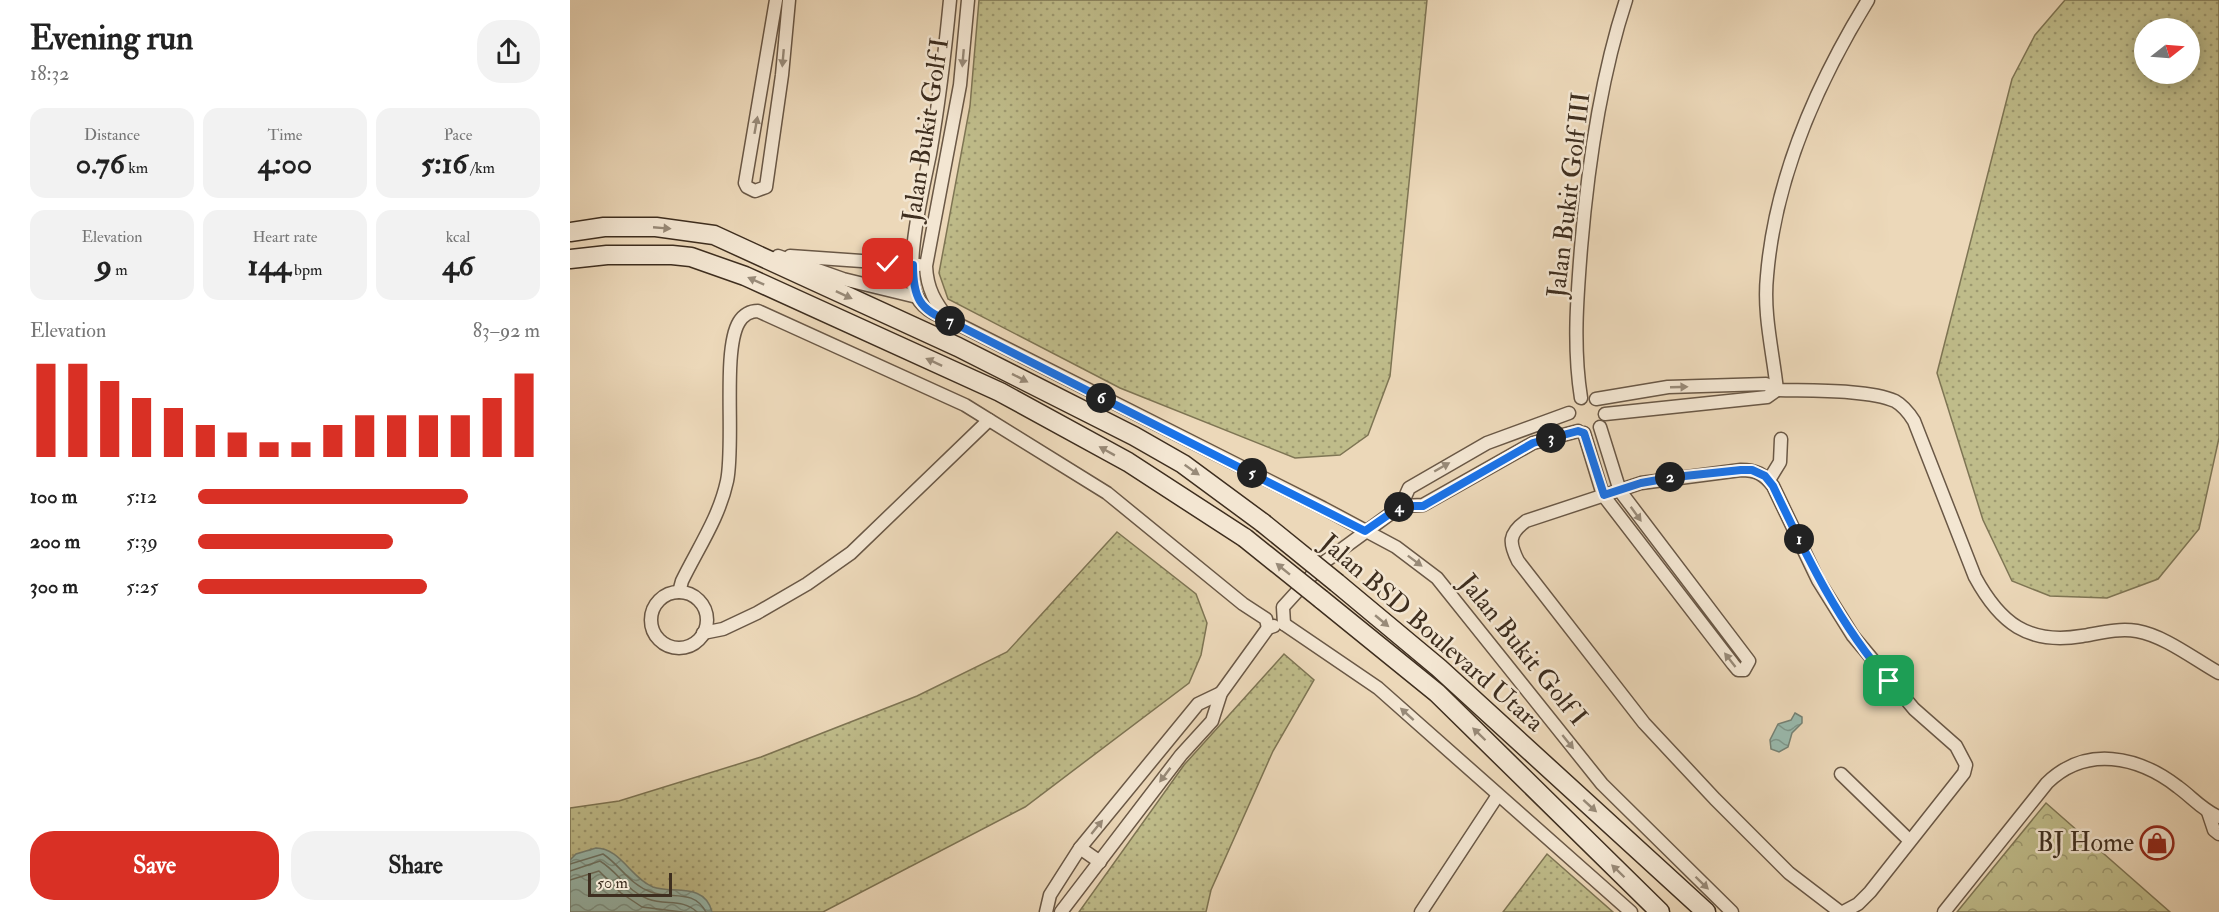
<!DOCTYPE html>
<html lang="en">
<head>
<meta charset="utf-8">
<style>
	:root { --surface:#fff; --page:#f2f2f2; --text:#222; --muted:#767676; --accent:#d93025 }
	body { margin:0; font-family:"IM FELL Double Pica",serif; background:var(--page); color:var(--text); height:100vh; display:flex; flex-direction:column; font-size:22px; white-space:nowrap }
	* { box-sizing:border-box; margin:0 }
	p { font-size:20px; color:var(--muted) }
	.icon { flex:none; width:33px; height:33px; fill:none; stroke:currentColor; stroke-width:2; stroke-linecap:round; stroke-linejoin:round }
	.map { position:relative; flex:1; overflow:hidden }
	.sheet { display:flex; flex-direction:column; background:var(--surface); width:570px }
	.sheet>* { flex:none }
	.needle { width:39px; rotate:73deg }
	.fabs { position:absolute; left:1564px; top:18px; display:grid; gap:12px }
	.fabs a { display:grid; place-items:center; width:66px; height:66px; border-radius:50%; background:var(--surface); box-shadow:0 3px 15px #0003; font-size:30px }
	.scale { position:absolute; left:18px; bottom:15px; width:84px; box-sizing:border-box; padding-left:6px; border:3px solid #3e2e1f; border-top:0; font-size:16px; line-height:21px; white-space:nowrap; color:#3e2e1f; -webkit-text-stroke:4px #f3e6d2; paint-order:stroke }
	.pin { position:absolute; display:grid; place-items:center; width:51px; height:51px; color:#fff; margin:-26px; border-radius:12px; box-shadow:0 3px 9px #0006 }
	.km { position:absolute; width:30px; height:30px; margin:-15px; border-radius:50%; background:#222; color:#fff; font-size:16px; line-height:30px; text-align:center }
	.round { display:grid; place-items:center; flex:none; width:63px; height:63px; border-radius:24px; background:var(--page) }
	.headline { display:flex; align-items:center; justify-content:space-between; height:102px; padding:0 30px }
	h1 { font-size:33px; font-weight:800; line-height:45px }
	.stats { display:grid; grid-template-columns:repeat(3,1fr); gap:9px; height:102px; padding:6px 30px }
	.stats div { display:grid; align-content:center; border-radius:15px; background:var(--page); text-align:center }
	.stats b { font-size:30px; font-weight:800 }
	.stats small { font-size:16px; font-weight:400 }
	.stats p { font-size:16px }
	.chart { height:168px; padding:12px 30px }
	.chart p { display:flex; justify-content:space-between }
	.chart svg { width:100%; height:108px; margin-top:6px; stroke:var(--accent); stroke-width:6 }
	.action { display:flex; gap:12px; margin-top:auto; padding:12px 30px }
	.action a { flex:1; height:69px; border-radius:24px; background:var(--accent); color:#fff; font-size:24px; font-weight:800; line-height:69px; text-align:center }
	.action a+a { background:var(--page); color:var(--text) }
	ul { padding:0 30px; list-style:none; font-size:20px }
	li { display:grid; grid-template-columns:96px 72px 1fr; align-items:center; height:45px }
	li i { height:15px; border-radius:8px; background:var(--accent) }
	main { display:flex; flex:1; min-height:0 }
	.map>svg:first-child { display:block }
	.green { fill:url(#green-dots); stroke:#7e7554; stroke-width:1.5; fill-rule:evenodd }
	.forest { fill:url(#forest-crowns); stroke:#7e7554; stroke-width:1.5 }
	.water { fill:url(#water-waves); stroke:#758275; stroke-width:1.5 }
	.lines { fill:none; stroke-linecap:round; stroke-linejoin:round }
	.shore { stroke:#6c7466; stroke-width:1.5 }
	.minor-casing { stroke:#6a5846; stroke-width:15 }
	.secondary-casing { stroke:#3e2e1f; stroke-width:21 }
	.minor { stroke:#f3e6d2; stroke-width:12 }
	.secondary { stroke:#f3e6d2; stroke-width:18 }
	.secondary-bridge-casing { stroke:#3e2e1f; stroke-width:21; stroke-linecap:butt }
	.secondary-bridge { stroke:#f3e6d2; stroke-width:18 }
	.oneway { fill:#988a78 }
	.route-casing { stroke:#fff; stroke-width:12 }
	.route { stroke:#1a73e8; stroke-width:8 }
	.labels { text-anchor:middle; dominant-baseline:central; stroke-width:5; stroke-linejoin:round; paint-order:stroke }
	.street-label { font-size:26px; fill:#3e2e1f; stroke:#f3e6d2 }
	.poi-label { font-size:26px; fill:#3e2e1f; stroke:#f3e6d2; text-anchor:end }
</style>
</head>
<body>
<main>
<section class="sheet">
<div class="headline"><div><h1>Evening run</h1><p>18:32</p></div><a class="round"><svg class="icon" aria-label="share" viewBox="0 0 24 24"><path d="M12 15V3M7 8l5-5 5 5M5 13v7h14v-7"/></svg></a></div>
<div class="stats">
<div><p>Distance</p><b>0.76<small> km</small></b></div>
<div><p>Time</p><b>4:00</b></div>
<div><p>Pace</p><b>5:16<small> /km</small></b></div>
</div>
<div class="stats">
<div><p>Elevation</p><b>9<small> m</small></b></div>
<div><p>Heart rate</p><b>144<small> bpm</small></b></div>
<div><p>kcal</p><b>46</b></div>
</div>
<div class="chart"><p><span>Elevation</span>83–92 m</p>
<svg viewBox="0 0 160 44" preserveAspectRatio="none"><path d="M5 44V6M15 44V6M25 44V13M35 44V20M45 44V24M55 44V31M65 44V34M75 44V38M85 44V38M95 44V31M105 44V27M115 44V27M125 44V27M135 44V27M145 44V20M155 44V10"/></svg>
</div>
<ul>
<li><b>100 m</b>5:12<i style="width:79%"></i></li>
<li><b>200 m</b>5:39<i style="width:57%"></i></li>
<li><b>300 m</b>5:25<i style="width:67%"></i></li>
</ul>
<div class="action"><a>Save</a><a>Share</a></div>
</section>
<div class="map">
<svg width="1649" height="912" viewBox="0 0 1649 912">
	<defs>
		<pattern id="green-dots" width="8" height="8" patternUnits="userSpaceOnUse" patternTransform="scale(1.5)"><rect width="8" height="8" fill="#bfbc8a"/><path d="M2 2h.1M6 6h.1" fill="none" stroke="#9d9970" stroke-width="1.8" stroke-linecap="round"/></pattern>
		<pattern id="forest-crowns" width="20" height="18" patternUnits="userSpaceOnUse" patternTransform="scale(1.5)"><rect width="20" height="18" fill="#bfbc8a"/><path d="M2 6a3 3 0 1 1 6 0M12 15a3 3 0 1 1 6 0" fill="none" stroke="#9d9970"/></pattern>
		<pattern id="water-waves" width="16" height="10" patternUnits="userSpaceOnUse" patternTransform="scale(1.5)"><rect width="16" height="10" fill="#99baae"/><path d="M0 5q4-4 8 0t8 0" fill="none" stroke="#7e988d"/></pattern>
	</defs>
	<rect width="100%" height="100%" fill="#ecd8b9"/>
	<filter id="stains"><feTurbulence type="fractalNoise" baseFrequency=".00333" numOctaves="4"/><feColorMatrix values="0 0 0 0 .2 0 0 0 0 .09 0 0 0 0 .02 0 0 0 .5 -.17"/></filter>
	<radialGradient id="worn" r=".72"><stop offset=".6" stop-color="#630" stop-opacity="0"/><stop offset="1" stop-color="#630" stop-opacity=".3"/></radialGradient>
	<g class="green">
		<polygon points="409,0 857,0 820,376 798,435 770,455 725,458 550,388 378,299 369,273 400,106"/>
		<path d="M1495 0H1649V438L1629 529 1588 579 1537 598 1480 596 1442 581 1413 520 1367 373 1442 79 1465 35ZM1575 28H1620V74H1575Z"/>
		<polygon points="547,532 626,594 637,623 631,655 619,683 455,807 253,912 0,912 0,808 49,801 191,757 347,696 437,652"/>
		<polygon points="714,654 744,680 703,751 641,890 636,912 509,912 614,765"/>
		<polygon points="977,854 1043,912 933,912"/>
	</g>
	<polygon class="forest" points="1476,803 1600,912 1387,912"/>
	<g class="water">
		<polygon points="1225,713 1232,717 1232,723 1222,733 1218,747 1209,752 1201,749 1200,740 1208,724 1221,720"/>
		<path d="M26 848C50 848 61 878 83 887 102 894 135 882 142 912H0V860L6 854Z"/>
	</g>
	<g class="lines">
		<g class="shore">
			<path d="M0 864 33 854C50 865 60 885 81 892 101 900 123 888 136 912"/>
			<path d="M0 871 30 861C48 872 58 892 78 899 96 906 112 898 127 912"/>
			<polyline points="0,880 29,871 51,893 72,907 112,912"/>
		</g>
		<g class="minor-casing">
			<g id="minor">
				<polyline points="206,0 175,183 177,187 185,191 196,187 212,75 219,0"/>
				<path d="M380 0C375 52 369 103 360 154 353 188 338 252 343 285 346 305 363 315 380 320L753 508 826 547 867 578 1032 784 1162 912"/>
				<polyline points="208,256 273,279 347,297"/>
				<polyline points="220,256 349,265"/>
				<path d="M379 320C365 302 357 289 356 266L390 85 398 0"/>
				<path d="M1207 390C1203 352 1193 314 1197 276 1205 178 1247 83 1298 0"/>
				<path d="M1011 398C1003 348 1007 298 1011 248 1018 165 1030 79 1056 0"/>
				<path d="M1026 399 1098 387 1196 384 1207 390C1238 391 1298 389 1325 401 1334 406 1339 413 1344 421L1405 577C1430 623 1458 645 1512 636 1530 633 1548 628 1567 631 1595 636 1624 659 1649 673"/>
				<polyline points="1035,414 1197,397 1207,390"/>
				<polyline points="1014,433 1033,495 1163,664 1168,670 1174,670 1179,661 1050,491 1030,427"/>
				<polyline points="1199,480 1210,462 1211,439"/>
				<polyline points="831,506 853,505 963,443 1008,431"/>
				<path d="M109 592 112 581C128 548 149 518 157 481 165 443 152 350 169 322 174 314 180 311 188 311L395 405 537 493 673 604 696 619 698 628"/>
				<circle cx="109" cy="620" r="28"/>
				<polyline points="714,624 808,688 1061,912"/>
				<polyline points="714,624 713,607 753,563 831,506 839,488 917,443 999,413"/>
				<polyline points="133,633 153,629 187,613 237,584 281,553 419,420"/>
				<polyline points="1271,774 1339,840"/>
				<polyline points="1638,812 1644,830 1649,834"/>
				<polyline points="510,848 530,862"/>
				<polyline points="476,912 480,895 510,848 628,704 651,693"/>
				<polyline points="491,912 611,755 642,721 651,693 698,628 704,626"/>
				<polyline points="851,912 928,795"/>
				<path d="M1270 912 1219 873 1145 799 1074 723 948 561C939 543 938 534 956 521L1071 483 1171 470C1186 470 1194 474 1203 486L1248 580 1283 636 1344 709 1386 746 1396 765 1394 773 1300 892 1288 904 1273 912"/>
				<path d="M1374 912 1477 783C1516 745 1568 756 1608 787 1622 797 1632 810 1649 817"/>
			</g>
		</g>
		<g class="secondary-casing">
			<g id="secondary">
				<polyline points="0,232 34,227 86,227 144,235 388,347 564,436 613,464 693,523"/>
				<polyline points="0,259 37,255 102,255 121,257 175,276 430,392 558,462 675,538"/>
				<polyline points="767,583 869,668 1136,912"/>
				<polyline points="751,599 867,693 1090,912"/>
			</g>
		</g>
		<use href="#minor" class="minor"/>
		<use href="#secondary" class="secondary"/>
		<g class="secondary-bridge-casing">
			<g id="secondary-bridge">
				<polyline points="693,523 767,583"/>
				<polyline points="675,538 751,599"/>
			</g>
		</g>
		<use href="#secondary-bridge" class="secondary-bridge"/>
	</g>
	<defs><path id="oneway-solid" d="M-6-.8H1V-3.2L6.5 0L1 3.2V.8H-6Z" transform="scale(1.5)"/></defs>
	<g class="oneway">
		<use href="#oneway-solid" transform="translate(213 58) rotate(95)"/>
		<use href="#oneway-solid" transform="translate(393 58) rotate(95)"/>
		<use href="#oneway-solid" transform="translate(186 125) rotate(-80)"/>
		<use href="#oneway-solid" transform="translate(92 228) rotate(5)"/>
		<use href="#oneway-solid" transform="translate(186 281) rotate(-156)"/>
		<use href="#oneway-solid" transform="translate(274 295) rotate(25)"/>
		<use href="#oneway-solid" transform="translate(364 362) rotate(-155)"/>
		<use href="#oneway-solid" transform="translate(450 378) rotate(27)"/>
		<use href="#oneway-solid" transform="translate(1109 387) rotate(-2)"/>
		<use href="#oneway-solid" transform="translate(537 451) rotate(-151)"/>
		<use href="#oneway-solid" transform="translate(872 467) rotate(-30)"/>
		<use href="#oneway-solid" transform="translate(622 470) rotate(35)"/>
		<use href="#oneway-solid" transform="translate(1066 514) rotate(54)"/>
		<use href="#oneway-solid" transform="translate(845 561) rotate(37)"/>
		<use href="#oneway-solid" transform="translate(713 569) rotate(-141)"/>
		<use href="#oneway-solid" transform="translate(812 621) rotate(40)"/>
		<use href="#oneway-solid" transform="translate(1160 660) rotate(-128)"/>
		<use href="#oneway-solid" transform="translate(837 714) rotate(-138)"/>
		<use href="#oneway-solid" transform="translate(909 734) rotate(-136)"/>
		<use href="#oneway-solid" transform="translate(998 742) rotate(51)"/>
		<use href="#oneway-solid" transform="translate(595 775) rotate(127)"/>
		<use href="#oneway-solid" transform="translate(1020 806) rotate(42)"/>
		<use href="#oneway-solid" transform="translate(527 827) rotate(-51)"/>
		<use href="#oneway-solid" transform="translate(1048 871) rotate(-136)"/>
		<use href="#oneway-solid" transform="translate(1132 883) rotate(44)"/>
	</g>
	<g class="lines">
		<g class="route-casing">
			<path id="route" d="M318 264 343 265C343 296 349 311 380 321L795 531 831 506H853L963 443 1008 431 1014 433 1034 495 1071 483 1105 477 1171 470H1182L1195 476 1203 486C1236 555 1268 623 1319 681"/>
		</g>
		<use href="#route" class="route"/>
	</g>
	<defs>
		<g id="shop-ring" transform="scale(1.725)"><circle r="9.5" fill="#f3e6d2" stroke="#8f2418" stroke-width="1.5"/><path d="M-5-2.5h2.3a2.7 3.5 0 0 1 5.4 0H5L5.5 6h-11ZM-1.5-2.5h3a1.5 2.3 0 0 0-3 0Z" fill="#8f2418"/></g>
	</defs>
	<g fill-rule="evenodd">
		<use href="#shop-ring" x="1587" y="843"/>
	</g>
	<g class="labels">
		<g class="street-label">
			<text transform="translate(356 130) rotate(-81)">Jalan Bukit Golf I</text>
			<text transform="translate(999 195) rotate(-83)">Jalan Bukit Golf III</text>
			<text transform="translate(862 633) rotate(41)">Jalan BSD Boulevard Utara</text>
			<text transform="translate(953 650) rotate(51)">Jalan Bukit Golf I</text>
		</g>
		<g class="poi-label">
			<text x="1564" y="843">BJ Home</text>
		</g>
	</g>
	<rect width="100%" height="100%" filter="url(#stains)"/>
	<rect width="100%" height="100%" fill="url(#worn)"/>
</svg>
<div class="fabs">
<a><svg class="needle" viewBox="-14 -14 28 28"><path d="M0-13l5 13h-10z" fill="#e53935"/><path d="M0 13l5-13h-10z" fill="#767676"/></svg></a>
</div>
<div class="scale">50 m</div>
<div class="pin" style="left:1319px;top:681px;background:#1e9e55"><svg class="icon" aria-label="arrive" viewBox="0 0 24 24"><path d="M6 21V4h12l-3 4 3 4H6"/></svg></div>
<div class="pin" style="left:318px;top:264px;background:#d93025"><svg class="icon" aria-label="check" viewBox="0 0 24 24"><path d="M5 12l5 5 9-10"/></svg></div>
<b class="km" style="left:1229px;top:539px">1</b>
<b class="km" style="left:1100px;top:477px">2</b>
<b class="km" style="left:981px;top:438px">3</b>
<b class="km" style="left:829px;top:507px">4</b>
<b class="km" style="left:682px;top:473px">5</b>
<b class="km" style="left:531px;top:398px">6</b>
<b class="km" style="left:380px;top:321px">7</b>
</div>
</main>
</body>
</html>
